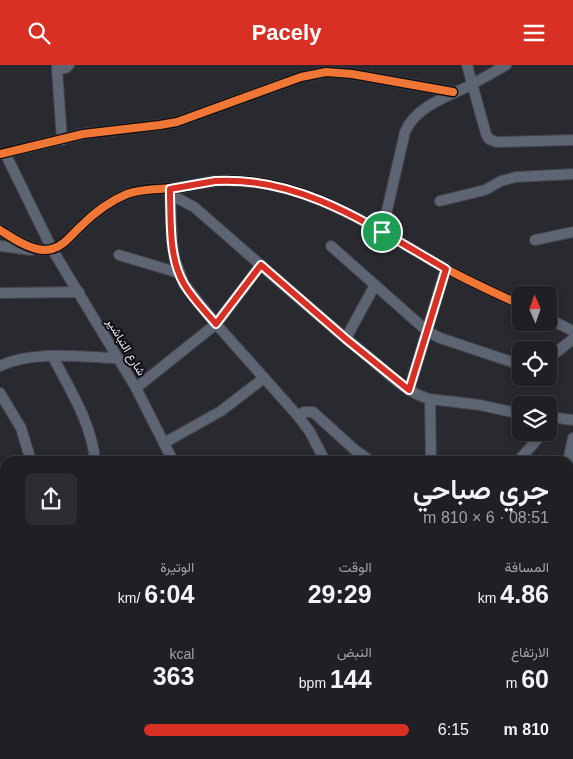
<!DOCTYPE html>
<html lang="ar">
<head>
<meta charset="utf-8">
<style>
	:root { --surface:#1f1f24; --page:#2c2c31; --text:#f1f3f6; --muted:#a1a2a6; --line:#3c3d41; --accent:#d93025 }
	body { margin:0; font-family:Helvetica,Vazirmatn,sans-serif; background:var(--page); color:var(--text); direction:rtl; height:100vh; display:flex; flex-direction:column; font-size:19px; white-space:nowrap }
	* { box-sizing:border-box; margin:0 }
	p { font-size:16px; color:var(--muted) }
	.icon { flex:none; width:28px; height:28px; fill:none; stroke:currentColor; stroke-width:2; stroke-linecap:round; stroke-linejoin:round }
	.map { position:relative; flex:1; overflow:hidden; direction:ltr }
	.details { position:absolute; left:0px; top:391px; width:574px; height:304px; display:flex; flex-direction:column; background:var(--surface); border-radius:15px 15px 0 0; box-shadow:0 2px 8px #0003,0 0 0 1px var(--line); direction:rtl }
	.details>* { flex:none }
	.needle { width:32px; rotate:358deg }
	.controls { position:absolute; left:512px; top:221px; display:grid; gap:10px }
	.controls a { display:grid; place-items:center; width:45px; height:45px; border-radius:8px; background:var(--surface); box-shadow:0 2px 8px #0003,0 0 0 1px var(--line); font-size:25px }
	.pin { position:absolute; display:grid; place-items:center; width:42px; height:42px; color:#fff; margin:-21px; border:2px solid #fff; border-radius:50%; box-shadow:0 1px 5px #0007 }
	.round { display:grid; place-items:center; flex:none; width:52px; height:52px; border-radius:8px; background:var(--page) }
	.head { display:flex; align-items:center; justify-content:space-between; height:85px; padding:0 25px }
	h1 { font-size:28px; font-weight:600; line-height:38px }
	.stats { display:grid; grid-template-columns:repeat(3,1fr); gap:8px; height:85px; padding:5px 25px }
	.stats div { display:grid; align-content:center }
	.stats b { font-size:25px; font-weight:600 }
	.stats small { font-size:14px; font-weight:400 }
	.stats p { font-size:14px }
	ul { padding:0 25px; list-style:none; font-size:16px }
	li { display:grid; grid-template-columns:80px 60px 1fr; align-items:center; height:38px }
	li i { height:12px; border-radius:6px; background:var(--accent) }
	header { display:flex; justify-content:space-between; align-items:center; height:65px; padding:0 25px; background:var(--accent); color:#fff; font-size:22px; font-weight:600 }
	.map>svg:first-child { display:block }
	.lines { fill:none; stroke-linecap:round; stroke-linejoin:round }
	.minor-casing { stroke:#44444a; stroke-width:12 }
	.minor { stroke:#5d6472; stroke-width:10 }
	.cycleway-casing { stroke:#100f15; stroke-width:11 }
	.cycleway { stroke:#f07635; stroke-width:8 }
	.route-casing { stroke:#fff; stroke-width:10 }
	.route { stroke:#d93025; stroke-width:6 }
	.labels { text-anchor:middle; dominant-baseline:central; stroke-width:4; stroke-linejoin:round; paint-order:stroke }
	.street-label { font-size:12px; fill:#e7e7f0; stroke:#100f15 }
</style>
</head>
<body>
<header><svg class="icon" aria-label="menu" viewBox="0 0 24 24"><path d="M4 6h16M4 12h16M4 18h16"/></svg>Pacely<svg class="icon" aria-label="search" viewBox="0 0 24 24"><circle cx="10" cy="10" r="6"/><path d="M15 15l6 6"/></svg></header>
<div class="map">
<svg width="573" height="694" viewBox="0 0 573 694">
	<rect width="100%" height="100%" fill="#292930"/>
	<g class="lines">
		<g class="minor-casing">
			<g id="minor">
				<polyline points="57,0 57,4 66,3 69,0"/>
				<polyline points="467,0 486,69 489,74 496,77 573,75"/>
				<polyline points="57,4 62,75"/>
				<polyline points="5,88 52,184 136,323 173,396"/>
				<polyline points="0,89 83,69 160,60 177,57 301,12 326,7 352,9 453,27"/>
				<polyline points="170,127 172,177 175,195 184,219 216,259 298,351 310,367 325,396"/>
				<path d="M170 131 179 134 194 142C251 191 307 242 365 289 385 305 405 328 430 334L480 340 521 349"/>
				<polyline points="440,136 485,125 501,116 516,112 573,109"/>
				<path d="M0 165C11 172 23 181 37 184 41 185 48 185 52 184 64 181 72 169 81 161 94 148 110 136 127 129 145 122 165 125 184 122 195 121 206 117 217 116 301 109 374 163 443 202 468 216 495 228 521 240"/>
				<path d="M382 167 405 67C416 41 447 32 471 20 483 13 494 7 506 0"/>
				<polyline points="535,175 573,167"/>
				<polyline points="0,181 31,185"/>
				<polyline points="331,181 427,266 440,273 521,300"/>
				<polyline points="119,190 179,208"/>
				<polyline points="0,228 79,227"/>
				<polyline points="549,254 573,266"/>
				<polyline points="346,273 375,220"/>
				<path d="M53 292C70 325 92 359 95 396"/>
				<polyline points="549,293 573,274"/>
				<path d="M0 301C33 285 81 292 117 293"/>
				<polyline points="136,323 216,259 261,200"/>
				<polyline points="409,325 446,203"/>
				<polyline points="0,328 21,363 31,396"/>
				<polyline points="430,334 431,396"/>
				<polyline points="298,351 304,347 313,347 355,385 371,396"/>
				<polyline points="549,352 573,355"/>
				<polyline points="164,378 221,346 264,313"/>
				<polyline points="518,396 543,368"/>
				<polyline points="568,396 573,373"/>
				<polyline points="0,408 5,408"/>
				<polyline points="569,432 573,432"/>
				<polyline points="569,521 573,524"/>
				<polyline points="0,526 5,524"/>
				<polyline points="569,576 573,579"/>
				<polyline points="0,583 5,600"/>
				<polyline points="569,678 573,681"/>
				<polyline points="31,690 32,694"/>
				<polyline points="143,690 145,694"/>
				<polyline points="243,690 243,694"/>
				<polyline points="349,694 350,690"/>
				<polyline points="413,694 416,690"/>
				<polyline points="475,694 477,690"/>
			</g>
		</g>
		<use href="#minor" class="minor"/>
		<g class="cycleway-casing">
			<g id="cycleway">
				<polyline points="0,89 83,69 160,60 177,57 301,12 326,7 352,9 453,27"/>
				<path d="M0 165C11 172 23 181 37 184 41 185 48 185 52 184 64 181 72 169 81 161 94 148 110 136 127 129 145 122 165 125 184 122 195 121 206 117 217 116 301 109 374 163 443 202 468 216 495 228 521 240"/>
			</g>
		</g>
		<use href="#cycleway" class="cycleway"/>
	</g>
	<g class="lines">
		<g class="route-casing">
			<path id="route" d="M215 116C302 111 373 162 446 204L409 325 346 274 261 200 216 259C205 246 193 234 184 219 169 193 171 160 170 131V124Z"/>
		</g>
		<use href="#route" class="route"/>
	</g>
	<g class="labels">
		<g class="street-label">
			<text transform="translate(126 282) rotate(59)">شارع التباشير</text>
		</g>
	</g>
</svg>
<div class="controls">
<a><svg class="needle" viewBox="-14 -14 28 28"><path d="M0-13l5 13h-10z" fill="#e53935"/><path d="M0 13l5-13h-10z" fill="#a1a2a6"/></svg></a>
<a><svg class="icon" aria-label="locate" viewBox="0 0 24 24"><circle cx="12" cy="12" r="6"/><path d="M12 2v4M12 18v4M2 12h4M18 12h4"/></svg></a>
<a><svg class="icon" aria-label="layers" viewBox="0 0 24 24"><path d="M12 4l9 5-9 5-9-5zM3 14l9 5 9-5"/></svg></a>
</div>
<div class="pin" style="left:382px;top:167px;background:#1e9e55"><svg class="icon" aria-label="arrive" viewBox="0 0 24 24"><path d="M6 21V4h12l-3 4 3 4H6"/></svg></div>
<section class="details">
<div class="head"><div><h1>جري صباحي</h1><p>08:51 · 6 × 810 m</p></div><a class="round"><svg class="icon" aria-label="share" viewBox="0 0 24 24"><path d="M12 15V3M7 8l5-5 5 5M5 13v7h14v-7"/></svg></a></div>
<div class="stats">
<div><p>المسافة</p><b>4.86<small> km</small></b></div>
<div><p>الوقت</p><b>29:29</b></div>
<div><p>الوتيرة</p><b>6:04<small> /km</small></b></div>
</div>
<div class="stats">
<div><p>الارتفاع</p><b>60<small> m</small></b></div>
<div><p>النبض</p><b>144<small> bpm</small></b></div>
<div><p>kcal</p><b>363</b></div>
</div>
<ul>
<li><b>810 m</b>6:15<i style="width:69%"></i></li>
</ul>
</section>
</div>
</body>
</html>
